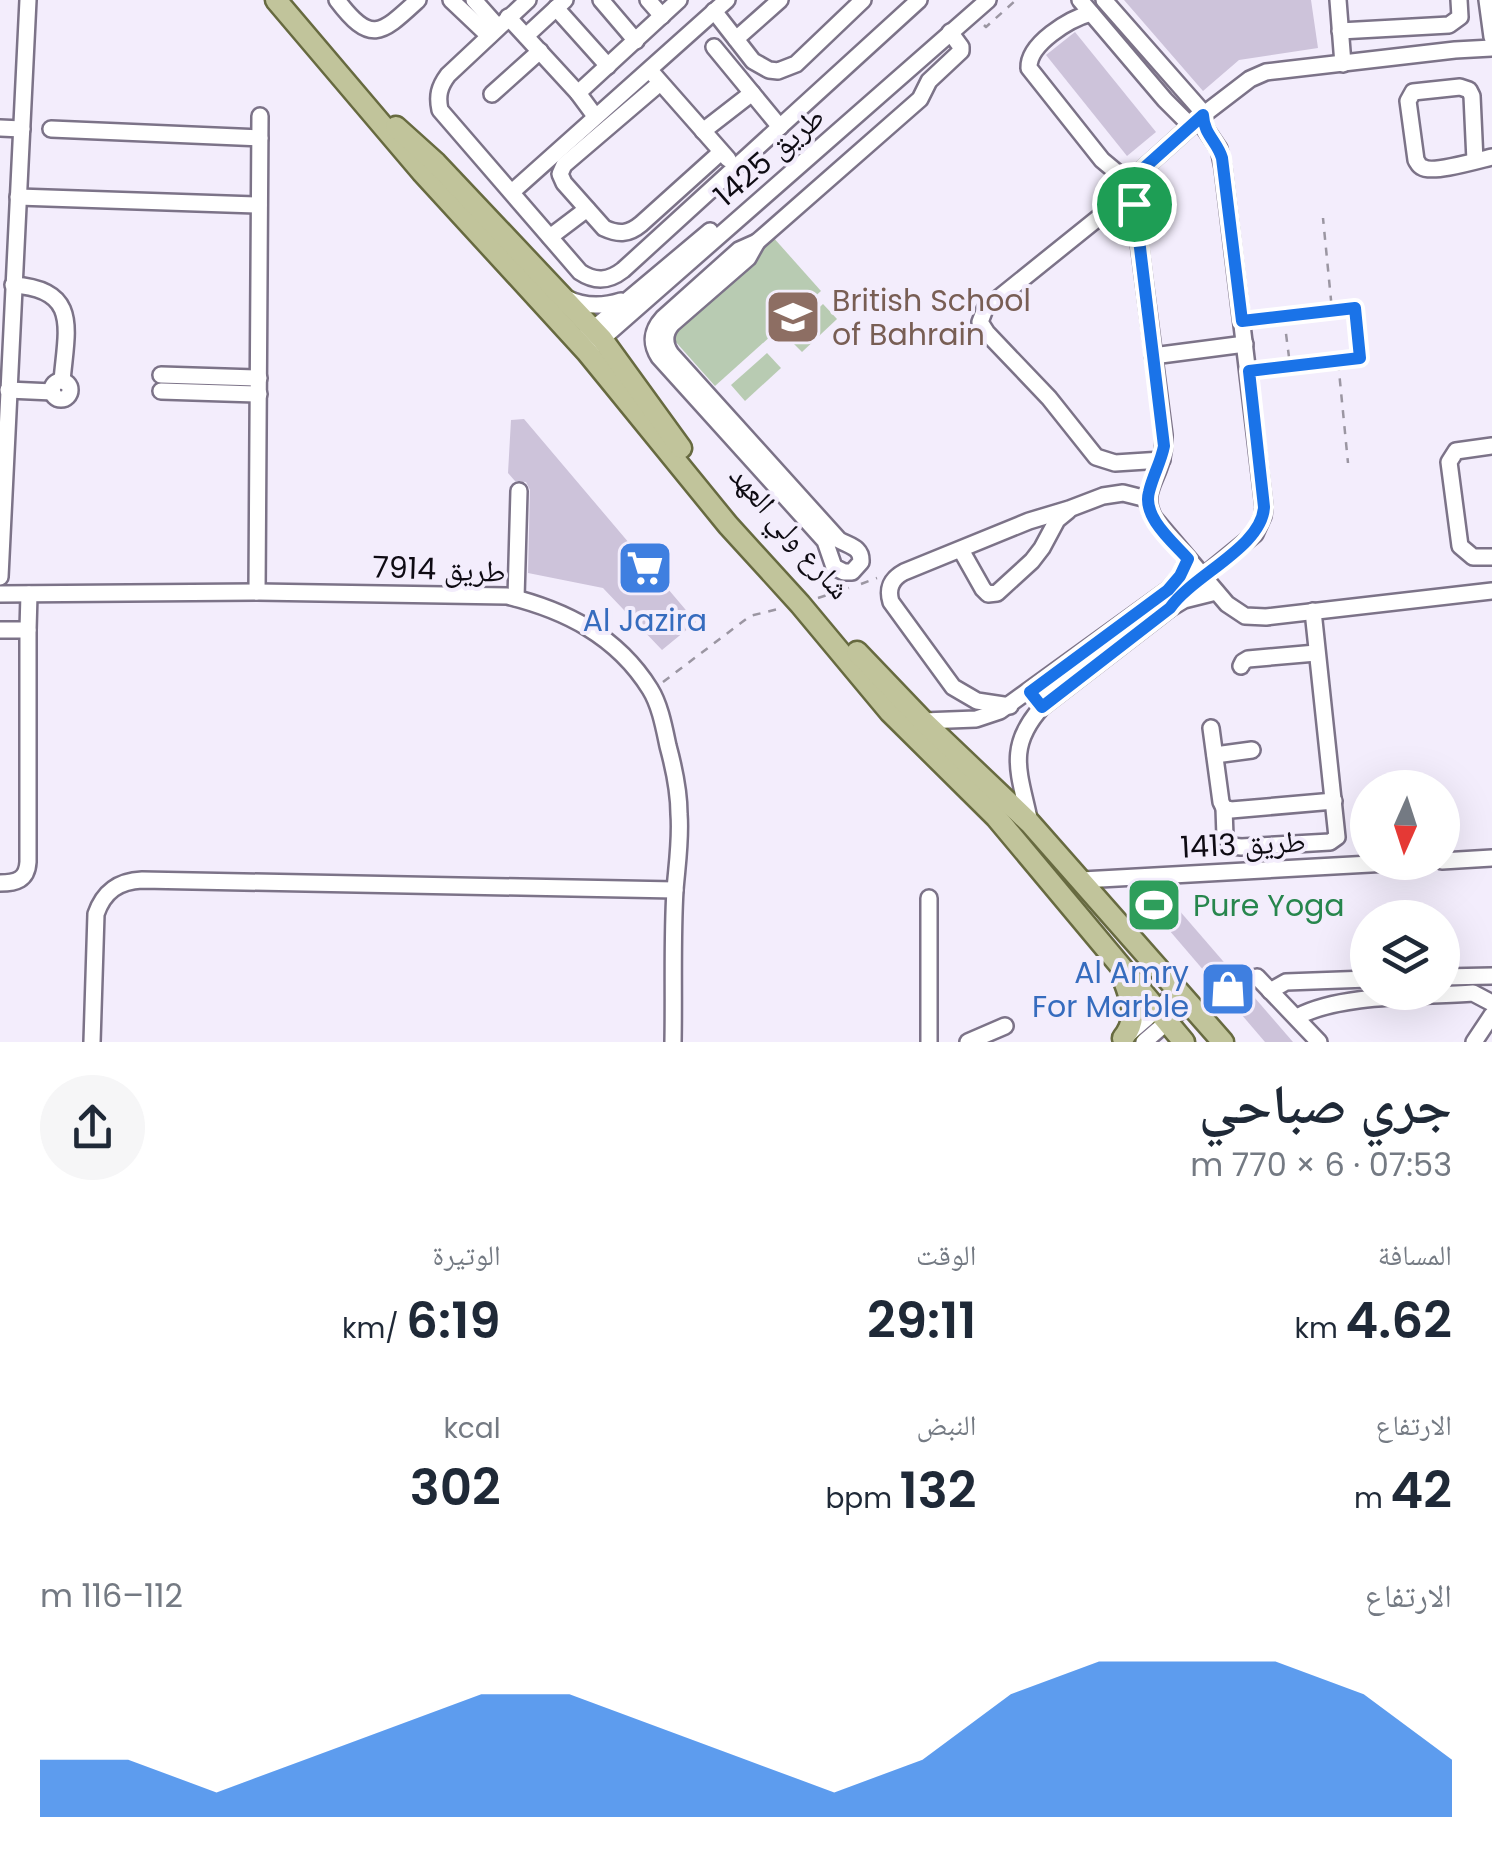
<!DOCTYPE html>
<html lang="ar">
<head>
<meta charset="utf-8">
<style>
	:root { --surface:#fff; --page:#f6f6f7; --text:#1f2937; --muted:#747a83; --accent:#1a73e8 }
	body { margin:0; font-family:Poppins,"Noto Naskh Arabic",sans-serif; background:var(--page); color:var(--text); direction:rtl; height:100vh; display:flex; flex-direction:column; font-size:38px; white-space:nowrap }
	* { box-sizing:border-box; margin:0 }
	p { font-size:32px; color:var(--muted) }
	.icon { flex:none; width:55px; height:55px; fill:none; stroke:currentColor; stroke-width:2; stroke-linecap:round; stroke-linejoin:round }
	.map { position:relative; height:1042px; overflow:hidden; direction:ltr }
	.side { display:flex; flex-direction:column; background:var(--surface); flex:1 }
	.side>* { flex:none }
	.needle { width:65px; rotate:183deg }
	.tools { position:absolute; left:1350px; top:770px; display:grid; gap:20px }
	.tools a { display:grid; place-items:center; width:110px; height:110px; border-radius:50%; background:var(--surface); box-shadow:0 10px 40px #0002; font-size:50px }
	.pin { position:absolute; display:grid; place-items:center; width:85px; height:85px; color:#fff; margin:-42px; border:5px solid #fff; border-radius:50%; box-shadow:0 2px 10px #0007 }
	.round { display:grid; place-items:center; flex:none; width:105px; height:105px; border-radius:52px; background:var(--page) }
	.overview { display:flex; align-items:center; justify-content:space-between; height:170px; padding:0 40px }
	h1 { font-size:55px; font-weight:600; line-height:75px }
	.metrics { display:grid; grid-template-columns:repeat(3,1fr); gap:15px; height:170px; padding:10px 40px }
	.metrics div { display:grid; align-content:center }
	.metrics b { font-size:50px; font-weight:600 }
	.metrics small { font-size:28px; font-weight:400 }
	.metrics p { font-size:28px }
	.chart { height:280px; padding:20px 40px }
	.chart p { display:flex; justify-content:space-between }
	.chart svg { width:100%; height:180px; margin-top:10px; fill:var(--accent); opacity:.7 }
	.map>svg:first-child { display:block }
	.pitch { fill:#b8cbb2 }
	.building { fill:#cdc3da }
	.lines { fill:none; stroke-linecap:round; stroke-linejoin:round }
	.minor-casing { stroke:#7c7388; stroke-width:20 }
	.major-casing { stroke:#676a40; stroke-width:25 }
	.path { stroke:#9b96a2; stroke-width:2.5; stroke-dasharray:8 8; stroke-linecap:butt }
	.minor { stroke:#fff; stroke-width:15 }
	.major { stroke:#c1c49b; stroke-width:20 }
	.route-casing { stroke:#fff; stroke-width:20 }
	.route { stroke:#1a73e8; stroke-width:12 }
	.labels { text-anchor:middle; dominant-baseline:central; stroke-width:8; stroke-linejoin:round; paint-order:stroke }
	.street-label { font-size:30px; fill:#0e0b13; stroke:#f3edfc }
	.education-label { font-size:30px; fill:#785e54; stroke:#f3edfc; text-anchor:start }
	.shop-label { font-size:30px; fill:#366cbe; stroke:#f3edfc }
	.leisure-label { font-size:30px; fill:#27864d; stroke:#f3edfc; text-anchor:start }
</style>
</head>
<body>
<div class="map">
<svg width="1492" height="1042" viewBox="0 0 1492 1042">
	<rect width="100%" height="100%" fill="#f3edfc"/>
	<g class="pitch">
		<polygon points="772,236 821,291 715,386 666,331"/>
		<polygon points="823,304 837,319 802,352 787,337"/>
		<polygon points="767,353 781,368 745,401 731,385"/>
	</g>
	<g class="building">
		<polygon points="1124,0 1311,0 1318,48 1239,60 1203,91"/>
		<polygon points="1075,32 1156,132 1127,156 1046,55"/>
		<polygon points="524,419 696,622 662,650 603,588 528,573 530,490 526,482 515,481 508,473 511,420"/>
		<polygon points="1159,887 1293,1042 1265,1042 1133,888"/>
	</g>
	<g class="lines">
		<g class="minor-casing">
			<g id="minor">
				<path d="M337 0C371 45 381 34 418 0"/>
				<polyline points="451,0 489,36"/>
				<polyline points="474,0 498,27"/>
				<path d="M528 0 448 75C439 87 437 96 440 110L580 272C595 282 609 281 623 270L919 0"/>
				<polyline points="601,0 636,41"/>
				<polyline points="648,0 662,16"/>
				<polyline points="1080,0 1165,100 1191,126"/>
				<polyline points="1104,0 1200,109 1204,127 1219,149 1223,168 1264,507 1263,516 1255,534 1180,595 1169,609"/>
				<polyline points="1338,0 1343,64"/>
				<polyline points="1487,0 1492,37"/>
				<polyline points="556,8 608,66"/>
				<polyline points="714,11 753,61 769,70 778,71 796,64 863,0"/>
				<path d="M1091 13C1069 19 1028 44 1029 68L1102 160 1120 175 1136 180"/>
				<polyline points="508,17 578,93 595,116"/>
				<polyline points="1340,31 1449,25 1460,17 1459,0"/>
				<polyline points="526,36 565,0"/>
				<polyline points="736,39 780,0"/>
				<polyline points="714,47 780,127"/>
				<path d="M1492 48 1455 50 1283 70 1266 72 1250 79 1203 115 1144 168 1136 180 1133 196 1164 435C1164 444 1164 453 1161 461 1155 483 1141 495 1154 518L1227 604 1245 616 1266 617 1492 591"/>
				<polyline points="654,75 728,159"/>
				<path d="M660 83 564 165 560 174 564 183 604 228C619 235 629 234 641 224L721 152"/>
				<polyline points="578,93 679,0"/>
				<polyline points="492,94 540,51"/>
				<polyline points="0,128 22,129"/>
				<polyline points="51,129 260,138"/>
				<polyline points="703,131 752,93"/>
				<path d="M1475 161 1472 96 1469 90 1460 87 1413 92 1408 101 1416 160C1418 163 1419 166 1422 167 1432 174 1479 160 1492 157"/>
				<polyline points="1133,190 985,309 980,322 987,333 1049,398 1096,457 1115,463 1162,460"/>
				<polyline points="512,192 727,0"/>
				<polyline points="18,197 259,205"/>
				<polyline points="550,237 587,209"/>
				<path d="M757 242 748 258 672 324C664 333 664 344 671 354L839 540C849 546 862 547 861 562L852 572H844L834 567 825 541 659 357C650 343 652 330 663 318L739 250Z"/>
				<polyline points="757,242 920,99 929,81 961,51 961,47 950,32"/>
				<path d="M13 285C81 289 66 331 62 381"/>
				<path d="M566 298C584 307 602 307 621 301"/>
				<polyline points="586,335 710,231"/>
				<polyline points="596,344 988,0"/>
				<polyline points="1153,356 1245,344"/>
				<polyline points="161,375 259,378"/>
				<circle cx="61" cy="390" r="9"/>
				<polyline points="8,390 53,392"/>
				<polyline points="161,391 259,394"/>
				<polyline points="1492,446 1456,451 1449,462 1460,546 1473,557 1492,557"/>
				<polyline points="961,550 983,589 988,594 997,593 1032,561 1042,548 1057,520 1068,511"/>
				<polyline points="0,577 28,0"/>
				<polyline points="257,592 260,116"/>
				<path d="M0 594 257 592 507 596C565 610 617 636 650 689 660 705 664 727 668 746 674 768 679 791 679 814 681 839 677 865 675 890 672 940 674 991 673 1042"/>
				<polyline points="516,598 519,491"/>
				<path d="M0 630H28V862C27 880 16 883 0 883"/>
				<polyline points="28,630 29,594"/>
				<polyline points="1241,666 1243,662 1248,659 1316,653"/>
				<path d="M1010 706 977 701 953 687 891 602C887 589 891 579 904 572L1029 521 1069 509 1103 496 1123 493 1147 499"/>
				<polyline points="923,721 976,719 1000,711 1168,590 1181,576 1188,559"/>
				<polyline points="1211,728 1221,802 1224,808 1231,810 1334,801"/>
				<polyline points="1215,755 1252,750"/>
				<polyline points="1224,808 1225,837 1232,846 1241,847 1330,842 1337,837 1313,611"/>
				<path d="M1030 823C1020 774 1005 748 1042 707L1169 609 1184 600 1216 592"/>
				<polyline points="1442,861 1492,858"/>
				<polyline points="1082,880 1407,862"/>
				<polyline points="929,898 929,1042"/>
				<polyline points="1257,977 1319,1042"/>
				<polyline points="1442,977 1492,976"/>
				<polyline points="1270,991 1286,982 1368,979"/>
				<path d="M1297 1017C1342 993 1421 997 1473 993L1492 1003"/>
				<polyline points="1126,1036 1178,991"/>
				<path d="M92 1042 96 914C104 891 119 881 142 880L675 890"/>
				<polyline points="968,1042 1005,1026"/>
				<polyline points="1144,1042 1189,1003"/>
				<polyline points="1474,1042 1492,1015"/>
			</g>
		</g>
		<g class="major-casing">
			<g id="major">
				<polyline points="276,0 422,172 587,352 728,525 800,604 890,712 996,817 1184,1042"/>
				<polyline points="396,127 436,163 602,339 681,448"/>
				<polyline points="857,652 923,721 1030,823 1223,1042"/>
				<path d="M1123 978C1131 999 1139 1019 1123 1038"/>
			</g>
		</g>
		<g class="path">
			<polyline points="984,25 986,27 1016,0"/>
			<polyline points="1335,310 1355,308 1361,358 1339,361"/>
			<polyline points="1259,318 1332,310 1323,218"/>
			<polyline points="1284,318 1290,365"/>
			<polyline points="1260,370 1338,361 1348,463"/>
			<polyline points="861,584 877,578"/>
			<polyline points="818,598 849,588"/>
			<polyline points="663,682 750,616 782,608"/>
		</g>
		<use href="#minor" class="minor"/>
		<use href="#major" class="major"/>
	</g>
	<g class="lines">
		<g class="route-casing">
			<path id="route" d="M1203 115C1204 135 1217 141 1222 158L1242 321 1355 308 1360 358 1249 371 1264 507C1262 547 1193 575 1170 608L1042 707 1030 692 1168 590 1180 576 1188 559C1173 542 1142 517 1149 492 1153 475 1161 462 1164 446L1133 190 1144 168Z"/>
		</g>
		<use href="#route" class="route"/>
	</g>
	<defs>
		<g id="school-square" transform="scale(2.875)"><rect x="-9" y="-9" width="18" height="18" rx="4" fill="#8d6e63" stroke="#f3edfc"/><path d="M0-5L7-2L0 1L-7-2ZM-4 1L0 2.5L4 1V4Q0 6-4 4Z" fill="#fff"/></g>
		<g id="supermarket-square" transform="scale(2.875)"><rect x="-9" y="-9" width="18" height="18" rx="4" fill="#3f7fe0" stroke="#f3edfc"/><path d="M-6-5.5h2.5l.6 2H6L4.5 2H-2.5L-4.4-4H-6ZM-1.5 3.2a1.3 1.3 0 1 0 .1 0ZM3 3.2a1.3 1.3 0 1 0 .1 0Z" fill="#fff"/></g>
		<g id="stadium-square" transform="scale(2.875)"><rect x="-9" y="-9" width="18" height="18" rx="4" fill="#2e9e5b" stroke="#f3edfc"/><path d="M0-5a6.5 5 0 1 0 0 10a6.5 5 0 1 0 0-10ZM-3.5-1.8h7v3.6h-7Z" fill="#fff"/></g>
		<g id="shop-square" transform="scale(2.875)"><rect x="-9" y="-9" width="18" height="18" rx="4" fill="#3f7fe0" stroke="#f3edfc"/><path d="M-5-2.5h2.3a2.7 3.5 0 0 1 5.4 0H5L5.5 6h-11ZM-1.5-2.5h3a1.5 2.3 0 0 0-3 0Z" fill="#fff"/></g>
	</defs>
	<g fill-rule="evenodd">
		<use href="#school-square" x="793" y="317"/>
		<use href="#supermarket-square" x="645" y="568"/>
		<use href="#stadium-square" x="1154" y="905"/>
		<use href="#shop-square" x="1228" y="989"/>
	</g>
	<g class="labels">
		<g class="street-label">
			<text transform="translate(769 156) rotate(-41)">طريق 1425</text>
			<text transform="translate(790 532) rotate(49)">شارع ولي العهد</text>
			<text transform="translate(439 569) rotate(2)">طريق 7914</text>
			<text transform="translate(1243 844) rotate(-3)">طريق 1413</text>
		</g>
		<g class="education-label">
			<text x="832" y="300">British School<tspan x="832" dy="34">of Bahrain</tspan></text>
		</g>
		<g class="shop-label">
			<text x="645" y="620">Al Jazira</text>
			<text x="1189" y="972" text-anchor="end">Al Amry<tspan x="1189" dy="34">For Marble</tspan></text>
		</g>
		<g class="leisure-label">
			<text x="1193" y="905">Pure Yoga</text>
		</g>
	</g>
</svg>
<div class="tools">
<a><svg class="needle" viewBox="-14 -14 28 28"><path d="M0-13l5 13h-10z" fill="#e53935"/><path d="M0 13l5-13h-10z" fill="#747a83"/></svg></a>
<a><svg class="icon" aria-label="layers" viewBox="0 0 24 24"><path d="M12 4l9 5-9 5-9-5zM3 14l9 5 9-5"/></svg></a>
</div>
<div class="pin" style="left:1134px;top:204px;background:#1e9e55"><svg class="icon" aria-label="arrive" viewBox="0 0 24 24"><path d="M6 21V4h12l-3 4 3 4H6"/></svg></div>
</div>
<section class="side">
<div class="overview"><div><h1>جري صباحي</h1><p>07:53 · 6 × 770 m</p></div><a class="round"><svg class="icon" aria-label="share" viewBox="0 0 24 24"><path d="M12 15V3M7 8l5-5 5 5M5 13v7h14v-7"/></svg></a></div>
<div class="metrics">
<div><p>المسافة</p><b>4.62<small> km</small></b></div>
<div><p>الوقت</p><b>29:11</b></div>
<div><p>الوتيرة</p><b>6:19<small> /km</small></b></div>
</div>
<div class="metrics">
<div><p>الارتفاع</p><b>42<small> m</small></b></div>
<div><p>النبض</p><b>132<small> bpm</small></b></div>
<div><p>kcal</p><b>302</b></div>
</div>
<div class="chart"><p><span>الارتفاع</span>112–116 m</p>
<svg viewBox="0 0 160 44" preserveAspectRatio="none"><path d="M0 44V30L10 30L20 38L30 30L40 22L50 14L60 14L70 22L80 30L90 38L100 30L110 14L120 6L130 6L140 6L150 14L160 30V44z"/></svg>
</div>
</section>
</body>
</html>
